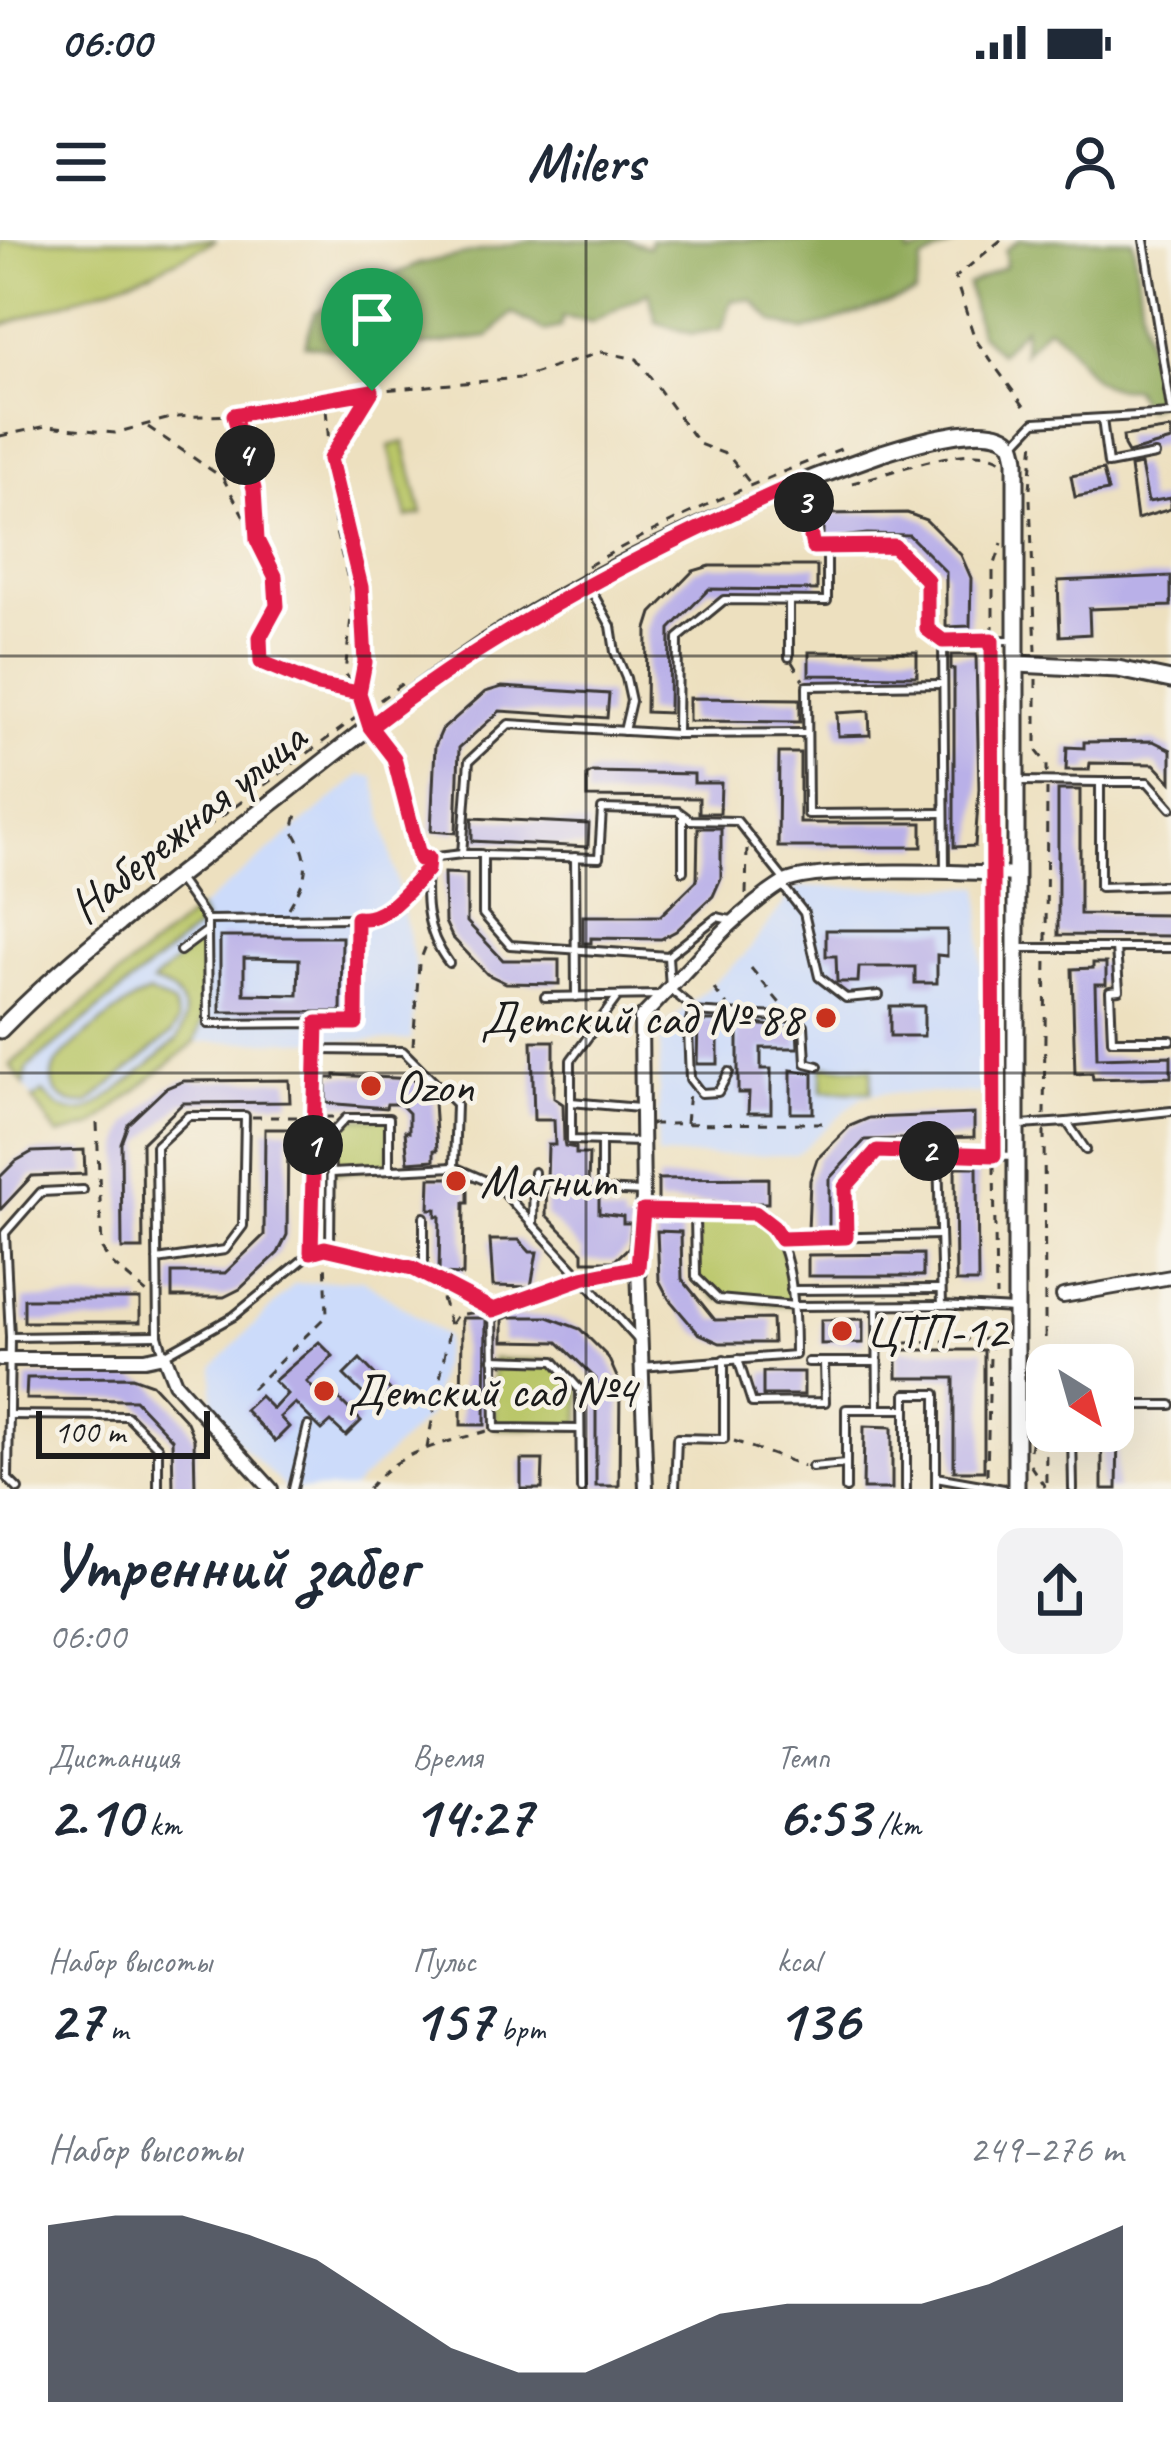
<!DOCTYPE html>
<html lang="ru">
<head>
<meta charset="utf-8">
<style>
	:root { --surface:#fff; --page:#f2f2f3; --text:#1f2937; --muted:#747a83; --accent:#111827 }
	body { margin:0; font-family:Caveat,sans-serif; background:var(--page); color:var(--text); height:100vh; display:flex; flex-direction:column; font-size:45px; white-space:nowrap }
	* { box-sizing:border-box; margin:0 }
	p { font-size:39px; color:var(--muted) }
	.icon { flex:none; width:66px; height:66px; fill:none; stroke:currentColor; stroke-width:2; stroke-linecap:round; stroke-linejoin:round }
	.map { position:relative; height:1249px; overflow:hidden }
	.side { display:flex; flex-direction:column; background:var(--surface); flex:1 }
	.side>* { flex:none }
	.needle { width:78px; rotate:143deg }
	.controls { position:absolute; left:1026px; top:1104px; display:grid; gap:24px }
	.controls a { display:grid; place-items:center; width:108px; height:108px; border-radius:24px; background:var(--surface); box-shadow:0 12px 48px #0002; font-size:60px }
	.scale { position:absolute; left:36px; bottom:30px; width:174px; box-sizing:border-box; padding-left:12px; border:6px solid #1c1c1c; border-top:0; font-size:33px; line-height:42px; white-space:nowrap; color:#1c1c1c; -webkit-text-stroke:9px #f7f3e8; paint-order:stroke }
	.pin { position:absolute; display:grid; place-items:center; width:102px; height:102px; color:#fff; margin:-123px -51px; border-radius:50% 50% 50% 0; rotate:-45deg; box-shadow:0 0 12px #0007 }
	.pin .icon { rotate:45deg }
	.km { position:absolute; width:60px; height:60px; margin:-30px; border-radius:50%; background:#222; color:#fff; font-size:33px; line-height:60px; text-align:center }
	.round { display:grid; place-items:center; flex:none; width:126px; height:126px; border-radius:24px; background:var(--page) }
	.summary { display:flex; align-items:center; justify-content:space-between; height:204px; padding:0 48px }
	h1 { font-size:66px; font-weight:600; line-height:90px }
	.stats { display:grid; grid-template-columns:repeat(3,1fr); gap:18px; height:204px; padding:12px 48px }
	.stats div { display:grid; align-content:center }
	.stats b { font-size:60px; font-weight:600 }
	.stats small { font-size:33px; font-weight:400 }
	.stats p { font-size:33px }
	.chart { height:336px; padding:24px 48px }
	.chart p { display:flex; justify-content:space-between }
	.chart svg { width:100%; height:216px; margin-top:12px; fill:var(--accent); opacity:.7 }
	.status { display:flex; justify-content:space-between; align-items:center; height:84px; padding:0 60px; background:var(--surface); direction:ltr }
	.status svg { height:33px; fill:currentColor }
	header { display:flex; justify-content:space-between; align-items:center; height:156px; padding:0 48px; background:var(--surface); font-size:54px; font-weight:600 }
	.map>svg:first-child { display:block }
	.built { fill:#ccdbfa }
	.green { fill:#b9c668; stroke:#6a7142; stroke-width:3 }
	.forest { fill:#92ab5c; stroke:#57643c; stroke-width:3 }
	.building { fill:#b9b0e8; fill-rule:evenodd }
	.lines { fill:none; stroke-linecap:round; stroke-linejoin:round }
	.service-casing { stroke:#3b3934; stroke-width:12 }
	.minor-casing { stroke:#3b3934; stroke-width:18 }
	.tertiary-casing { stroke:#3b3934; stroke-width:21 }
	.path { stroke:#3b3934; stroke-width:3; stroke-dasharray:9 9; stroke-linecap:butt }
	.service { stroke:#fff; stroke-width:6 }
	.minor { stroke:#fff; stroke-width:12 }
	.tertiary { stroke:#fff; stroke-width:15 }
	.route-casing { stroke:#fff; stroke-width:24 }
	.route { stroke:#e11d48; stroke-width:15 }
	.grid { fill:none; stroke:#1c1c1c; stroke-width:3; stroke-opacity:0.55 }
	.poi-dot { fill:#c8321e; stroke:#f7f3e8; stroke-width:4.5 }
	.labels { text-anchor:middle; dominant-baseline:central; stroke-width:9; stroke-linejoin:round; paint-order:stroke }
	.street-label { font-size:48px; fill:#1c1c1c; stroke:#f7f3e8 }
	.poi-label { font-size:48px; fill:#1c1c1c; stroke:#f7f3e8; text-anchor:start }
</style>
</head>
<body>
<div class="status"><b>06:00</b><svg viewBox="0 0 49 12"><path d="M0 12V9h3v3zM5 12V6h3v6zM10 12V3h3v9zM15 12V0h3v12zM26 1h20v11H26zM47 4h2v5h-2z"/></svg></div>
<header><svg class="icon" aria-label="menu" viewBox="0 0 24 24"><path d="M4 6h16M4 12h16M4 18h16"/></svg>Milers<svg class="icon" aria-label="person" viewBox="0 0 24 24"><circle cx="12" cy="8" r="4"/><path d="M4 21q1-7 8-7t8 7"/></svg></header>
<div class="map">
<svg width="1171" height="1249" viewBox="0 0 1171 1249">
	<rect width="100%" height="100%" fill="#f7f3e8"/>
	<filter id="ink" filterUnits="userSpaceOnUse"><feTurbulence type="fractalNoise" baseFrequency=".00833" numOctaves="2"/><feDisplacementMap in="SourceGraphic" scale="24" xChannelSelector="R" yChannelSelector="G"/><feConvolveMatrix kernelMatrix="1 2 1 2 8 2 1 2 1" color-interpolation-filters="sRGB"/></filter>
	<filter id="wash" filterUnits="userSpaceOnUse"><feTurbulence type="fractalNoise" baseFrequency=".004" numOctaves="4" result="noise"/><feDisplacementMap in="SourceGraphic" scale="48" xChannelSelector="R" yChannelSelector="G"/><feGaussianBlur stdDeviation="2.7" result="paint"/><feColorMatrix in="noise" values="0 0 0 0 0 0 0 0 0 0 0 0 0 0 0 0 0 1.4 0 .05"/><feComposite in="paint" operator="in"/></filter>
	<g filter="url(#wash)">
		<rect width="100%" height="100%" fill="#ede0bf"/>
		<g class="built">
			<polygon points="361,535 374,537 416,730 411,800 195,802 93,886 58,895 10,825"/>
			<polygon points="796,647 981,647 981,853 881,853 861,857 796,915 657,916 661,789 744,716"/>
			<polygon points="362,1039 447,1097 429,1175 352,1249 286,1249 213,1177 213,1127 294,1044"/>
		</g>
		<g class="green">
			<polygon points="0,0 217,0 154,31 0,86"/>
			<polygon points="404,202 422,274 407,278 389,206"/>
			<polygon points="198,669 205,682 27,828 24,845 10,825"/>
			<path d="M202 698V783L195 802 93 886 58 895 33 859 43 852C54 865 65 874 84 871 102 868 158 816 176 801 194 775 182 750 152 743Z"/>
			<path d="M150 753 174 765 178 782 172 793 89 863C78 865 70 864 61 857 51 849 49 833 57 823 70 805 130 758 150 753Z"/>
			<polygon points="822,826 872,828 871,852 822,851"/>
			<polygon points="346,878 389,878 389,928 332,933 331,894"/>
			<polygon points="695,972 755,973 781,999 795,1066 718,1059 696,1037"/>
			<polygon points="493,1119 554,1121 580,1150 580,1189 495,1188"/>
		</g>
		<g class="forest">
			<polygon points="532,0 626,0 649,7 651,0 908,0 909,14 959,2 922,21 915,54 804,91 774,82 752,60 732,60 722,89 692,94 656,82 649,52 592,82 563,77 561,87 544,91 512,73 489,97 363,113 305,105 315,72 418,24"/>
			<path d="M1019 0H1133L1144 86 1160 161 1145 169 1133 148C1080 154 1084 107 1047 87L1023 113 1024 87 1000 113 979 93 968 45 1006 26 1005 10Z"/>
		</g>
		<g id="blocks">
			<g class="building">
				<polygon points="1171,189 1171,201 1128,213 1124,206 1123,196"/>
				<polygon points="1141,225 1148,262 1171,258 1171,269 1137,279 1130,227"/>
				<polygon points="1103,230 1108,251 1075,257 1071,236"/>
				<polygon points="907,273 926,280 961,315 971,338 970,386 946,387 946,332 909,295 867,294 823,299 823,274"/>
				<polygon points="710,326 817,326 817,350 709,349 670,389 669,473 646,472 647,389 652,373 693,331"/>
				<polygon points="1171,336 1171,366 1089,369 1090,394 1060,396 1058,341"/>
				<polygon points="809,412 917,412 917,436 809,435"/>
				<polygon points="951,415 976,415 979,549 975,606 954,607 954,429 951,429"/>
				<polygon points="502,447 609,454 607,478 500,471 459,508 456,593 431,591 435,506 442,490 485,452"/>
				<polygon points="689,458 800,459 800,482 689,481"/>
				<polygon points="869,471 870,495 838,496 837,473"/>
				<polygon points="1153,501 1171,510 1171,542 1154,524 1090,523 1089,530 1066,530 1067,507 1084,508 1084,502"/>
				<polygon points="779,513 800,513 800,583 922,583 922,607 778,607"/>
				<polygon points="592,532 694,534 694,543 721,543 720,573 699,573 699,558 587,557 587,535"/>
				<polygon points="1058,550 1080,550 1080,674 1171,675 1171,696 1058,695"/>
				<polygon points="472,578 589,584 588,607 472,601"/>
				<polygon points="698,588 721,588 721,638 713,656 676,691 661,699 591,698 591,703 583,703 583,676 660,676 697,640"/>
				<polygon points="444,633 467,634 467,682 503,720 559,720 559,744 506,743 487,734 452,697 445,682"/>
				<polygon points="826,690 947,690 947,716 937,715 937,743 915,743 915,727 859,727 858,742 837,742 836,716 826,716"/>
				<path d="M220 697H342L341 772H220ZM244 718 299 719 298 755 244 754Z"/>
				<polygon points="1093,723 1106,723 1106,744 1095,744 1097,818 1171,816 1171,837 1093,839 1092,833 1075,834 1072,729 1093,728"/>
				<rect x="890" y="766" width="34" height="30"/>
				<polygon points="698,781 718,781 718,824 697,824"/>
				<polygon points="738,782 797,789 798,808 761,808 761,829 771,829 771,873 748,873 749,853 738,853"/>
				<polygon points="532,801 554,801 554,858 563,864 564,901 565,906 576,908 576,914 589,914 588,945 599,957 599,973 623,976 623,983 631,983 629,1007 614,1021 583,1021 583,1012 546,975 548,905 555,905 554,880 534,880"/>
				<polygon points="791,830 813,833 813,873 791,873"/>
				<polygon points="335,835 413,839 434,862 437,910 434,910 434,920 408,922 405,891 409,892 409,873 400,864 387,864 386,868 326,863 326,838 335,838"/>
				<polygon points="289,840 290,862 183,863 142,903 143,1009 122,1009 121,903 128,884 166,848 183,841"/>
				<polygon points="974,874 974,897 865,900 829,939 829,990 808,991 810,940 817,919 850,886 869,878"/>
				<polygon points="265,889 288,889 287,995 278,1013 240,1049 224,1057 172,1057 172,1033 225,1033 264,995"/>
				<polygon points="84,910 85,934 32,936 0,970 0,937 16,921 32,912"/>
				<polygon points="955,927 977,927 978,1042 956,1042"/>
				<polygon points="430,938 457,938 468,951 468,963 464,963 463,1035 439,1034 440,976 436,976 436,969 429,969"/>
				<polygon points="768,938 768,963 658,963 658,939"/>
				<polygon points="657,991 681,992 682,1039 715,1080 772,1079 773,1103 720,1103 698,1093 669,1059 659,1040"/>
				<polygon points="490,1000 519,1000 530,1012 537,1012 531,1047 493,1046"/>
				<polygon points="923,1014 923,1036 808,1036 808,1015"/>
				<rect x="24" y="1059" width="116" height="23"/>
				<polygon points="509,1077 548,1077 580,1089 608,1117 620,1144 619,1246 596,1246 596,1139 558,1102 503,1101 503,1079"/>
				<polygon points="462,1078 486,1078 485,1185 461,1185"/>
				<polygon points="863,1079 863,1103 821,1104 821,1080"/>
				<polygon points="319,1102 333,1116 307,1142 323,1159 331,1151 361,1181 346,1196 331,1182 322,1190 295,1163 280,1177 289,1187 275,1201 245,1170 260,1156 273,1169 287,1154 274,1141"/>
				<polygon points="897,1110 984,1110 984,1231 954,1231 954,1138 897,1138"/>
				<polygon points="360,1119 391,1151 375,1166 344,1135"/>
				<rect x="763" y="1132" width="41" height="23"/>
				<polygon points="132,1137 152,1144 187,1182 194,1199 195,1249 173,1249 172,1199 135,1160 26,1159 27,1138"/>
				<polygon points="864,1186 892,1187 892,1249 863,1249"/>
				<polygon points="1102,1191 1118,1191 1117,1249 1102,1249"/>
				<polygon points="521,1220 543,1220 542,1249 521,1249"/>
			</g>
		</g>
	</g>
	<g filter="url(#ink)">
		<use href="#blocks" fill-opacity="0" stroke="#3b3934" stroke-width="3"/>
		<g class="lines">
			<g class="service-casing">
				<g id="service">
					<polyline points="1144,0 1171,169"/>
					<polyline points="1102,179 1108,224 1155,215"/>
					<polyline points="1016,202 1035,182 1171,174"/>
					<polyline points="801,247 813,307 894,306 927,340 927,389 943,401 1013,400"/>
					<polyline points="588,345 611,386 615,412 626,438 631,461 624,491"/>
					<polyline points="943,401 945,630"/>
					<polyline points="789,417 789,361"/>
					<polyline points="942,444 807,446 808,574 944,573"/>
					<polyline points="372,490 394,518 420,619 462,614"/>
					<polyline points="677,494 678,398 724,360 827,361 827,307"/>
					<polyline points="1020,541 1100,542"/>
					<polyline points="1171,568 1148,542 1100,542 1100,647 1171,645"/>
					<polyline points="683,575 683,631"/>
					<polyline points="481,614 462,614 469,521 509,484 677,494 807,493"/>
					<polyline points="575,617 576,757"/>
					<path d="M428 618C424 656 424 691 449 723"/>
					<polyline points="178,639 207,680"/>
					<polyline points="782,645 804,673 819,737 846,758 879,755"/>
					<polyline points="731,680 717,677 668,716 510,705 483,674 483,615 599,618 602,569 678,571 690,580 737,581 785,641"/>
					<polyline points="207,691 208,784 317,783 317,810 403,811 456,864 454,927 498,946 533,985"/>
					<polyline points="1018,708 1171,708"/>
					<polyline points="1116,708 1119,750 1110,751 1112,800 1171,800"/>
					<polyline points="180,711 207,691 207,680 351,678"/>
					<polyline points="668,716 670,749 688,764 692,772 688,789 690,839 701,853 718,852 729,832"/>
					<polyline points="618,756 571,820 571,900 642,902"/>
					<polyline points="545,757 661,755"/>
					<polyline points="692,772 795,778 804,785 806,823 818,826"/>
					<polyline points="317,783 356,783"/>
					<polyline points="571,862 639,868"/>
					<polyline points="1067,882 1171,871"/>
					<polyline points="1020,885 1067,882 1086,910"/>
					<polyline points="601,901 601,950 643,952"/>
					<polyline points="938,913 942,1065"/>
					<polyline points="534,932 533,985 582,1038 638,1027"/>
					<polyline points="331,933 454,927"/>
					<polyline points="695,972 696,1037 718,1059 795,1066 942,1065 1014,1069"/>
					<polyline points="846,997 845,947 877,911 1015,916"/>
					<polyline points="781,999 940,995"/>
					<polyline points="330,1009 331,894 346,878 389,878 389,928"/>
					<polyline points="157,1020 225,1010 243,986 245,876 188,876 156,906 158,1095 164,1115 234,1076 311,1013 324,1008 411,1029 493,1069 582,1038 638,1100"/>
					<polyline points="424,1035 424,977"/>
					<polyline points="791,1050 941,1049"/>
					<polyline points="877,1066 878,1169"/>
					<polyline points="493,1069 495,1188 580,1189"/>
					<polyline points="11,1097 158,1095"/>
					<polyline points="493,1119 554,1121 580,1150 581,1249"/>
					<polyline points="738,1119 752,1163 825,1162 824,1122"/>
					<polyline points="808,1122 877,1122"/>
					<path d="M641 1127 795 1115C795 1079 795 992 757 974 741 967 666 971 643 971"/>
					<polyline points="1113,1165 1171,1165"/>
					<polyline points="9,1175 127,1176 158,1207 158,1249"/>
					<polyline points="1072,1191 1073,1249"/>
					<polyline points="812,1227 846,1224"/>
					<polyline points="936,1237 1004,1249"/>
					<polyline points="18,1249 8,1239 10,1097 5,993 41,952 83,950"/>
					<polyline points="293,1249 308,1186"/>
					<polyline points="675,1249 677,1198 724,1199 724,1119"/>
					<polyline points="846,1249 846,1169 906,1169"/>
					<polyline points="906,1249 906,1154 936,1154 936,1249"/>
				</g>
			</g>
			<g class="minor-casing">
				<g id="minor">
					<polyline points="1063,1056 1171,1037"/>
					<polyline points="0,1119 145,1119 164,1115 175,1143 271,1249"/>
					<path d="M646 1249 638 1027 643 971 641 778C685 734 729 677 783 643 812 626 975 632 1015 635"/>
				</g>
			</g>
			<g class="tertiary-casing">
				<g id="tertiary">
					<polyline points="1017,424 1118,429 1171,440"/>
					<path d="M0 790C76 712 165 646 250 580 334 515 415 447 505 390 623 317 751 259 882 213 907 205 994 177 1012 204 1014 207 1016 218 1016 221V1249"/>
				</g>
			</g>
			<g class="path">
				<polyline points="1001,0 955,38 975,99 1029,173"/>
				<path d="M234 175 254 249 257 300 275 336 277 366 260 397 261 422 317 445 359 453C374 378 354 303 333 230"/>
				<polyline points="148,187 223,238 255,297"/>
				<polyline points="0,196 47,186 115,193 174,177 234,175 323,157"/>
				<polyline points="330,215 325,157 370,151"/>
				<path d="M852 243C887 235 978 198 1003 222"/>
				<polyline points="1030,249 1034,199"/>
				<polyline points="1030,259 1036,411"/>
				<path d="M588 326C670 279 755 242 843 208"/>
				<polyline points="993,394 993,330 1002,303"/>
				<polyline points="792,422 803,440"/>
				<polyline points="1036,439 1036,510 1047,524 1047,533"/>
				<polyline points="366,474 359,453 345,433 353,359 335,288 330,219 372,151 520,138 602,112 637,119 699,204 728,215 750,243"/>
				<polyline points="206,588 407,440"/>
				<polyline points="992,622 993,410"/>
				<polyline points="993,644 994,904"/>
				<polyline points="746,654 747,609"/>
				<path d="M289 668C307 638 313 622 293 591L298 570"/>
				<path d="M359 678C384 681 401 656 418 639"/>
				<polyline points="1046,701 1047,549"/>
				<polyline points="751,728 783,767"/>
				<polyline points="714,749 727,765"/>
				<polyline points="356,775 357,683"/>
				<polyline points="413,805 419,724 427,703"/>
				<polyline points="1044,875 1046,717"/>
				<polyline points="252,877 333,877"/>
				<polyline points="97,883 102,1009 110,1022 147,1053"/>
				<polyline points="686,883 689,852"/>
				<polyline points="651,884 823,883"/>
				<polyline points="1044,891 1046,1249"/>
				<polyline points="994,925 996,1056"/>
				<polyline points="311,1005 317,816"/>
				<polyline points="451,1084 457,1075 478,1072"/>
				<polyline points="888,1104 986,1099"/>
				<polyline points="252,1149 327,1075 325,1016"/>
				<polyline points="734,1201 804,1226"/>
				<polyline points="427,1208 450,1085 441,1055"/>
				<polyline points="1030,1210 1032,1198 1045,1183"/>
				<polyline points="1030,1225 1045,1247"/>
				<polyline points="987,1235 991,1077"/>
				<path d="M368 1249C398 1210 442 1204 487 1191"/>
			</g>
			<use href="#service" class="service"/>
			<use href="#minor" class="minor"/>
			<use href="#tertiary" class="tertiary"/>
		</g>
	</g>
	<g class="lines" filter="url(#ink)">
		<g class="route-casing">
			<path id="route" d="M372 151 330 219 361 347 365 422 359 453 370 487 394 518 420 619 428 618 427 630C408 649 386 682 357 678L356 783H317L311 1012 325 1008 412 1028 493 1070 582 1038 638 1027 643 971 755 973 773 987 781 999 846 997 845 947 877 911 994 915 992 400 943 401 927 389V340L894 306 813 307 800 242C648 310 502 384 370 487L359 453 317 445 261 422 260 397 277 366 275 336 257 300 254 249 234 175 372 151"/>
		</g>
		<use href="#route" class="route"/>
	</g>
	<path class="grid" d="M586 0V1249M0 416H1171M0 833H1171"/>
	<g class="poi-dot">
		<circle cx="826" cy="778" r="12"/>
		<circle cx="371" cy="846" r="12"/>
		<circle cx="456" cy="941" r="12"/>
		<circle cx="842" cy="1091" r="12"/>
		<circle cx="324" cy="1151" r="12"/>
	</g>
	<g class="labels">
		<g class="street-label">
			<text transform="translate(187 582) rotate(-39)">Набережная улица</text>
		</g>
		<g class="poi-label">
			<text x="802" y="778" text-anchor="end">Детский сад № 88</text>
			<text x="395" y="846">Ozon</text>
			<text x="480" y="941">Магнит</text>
			<text x="866" y="1091">ЦТП-12</text>
			<text x="348" y="1151">Детский сад №4</text>
		</g>
	</g>
</svg>
<div class="controls">
<a><svg class="needle" viewBox="-14 -14 28 28"><path d="M0-13l5 13h-10z" fill="#e53935"/><path d="M0 13l5-13h-10z" fill="#747a83"/></svg></a>
</div>
<div class="scale">100 m</div>
<div class="pin" style="left:372px;top:151px;background:#1e9e55"><svg class="icon" aria-label="arrive" viewBox="0 0 24 24"><path d="M6 21V4h12l-3 4 3 4H6"/></svg></div>
<b class="km" style="left:313px;top:905px">1</b>
<b class="km" style="left:929px;top:911px">2</b>
<b class="km" style="left:804px;top:262px">3</b>
<b class="km" style="left:245px;top:215px">4</b>
</div>
<section class="side">
<div class="summary"><div><h1>Утренний забег</h1><p>06:00</p></div><a class="round"><svg class="icon" aria-label="share" viewBox="0 0 24 24"><path d="M12 15V3M7 8l5-5 5 5M5 13v7h14v-7"/></svg></a></div>
<div class="stats">
<div><p>Дистанция</p><b>2.10<small> km</small></b></div>
<div><p>Время</p><b>14:27</b></div>
<div><p>Темп</p><b>6:53<small> /km</small></b></div>
</div>
<div class="stats">
<div><p>Набор высоты</p><b>27<small> m</small></b></div>
<div><p>Пульс</p><b>157<small> bpm</small></b></div>
<div><p>kcal</p><b>136</b></div>
</div>
<div class="chart"><p><span>Набор высоты</span>249–276 m</p>
<svg viewBox="0 0 160 44" preserveAspectRatio="none"><path d="M0 44V8L10 6L20 6L30 10L40 15L50 24L60 33L70 38L80 38L90 32L100 26L110 24L120 24L130 24L140 20L150 14L160 8V44z"/></svg>
</div>
</section>
</body>
</html>
